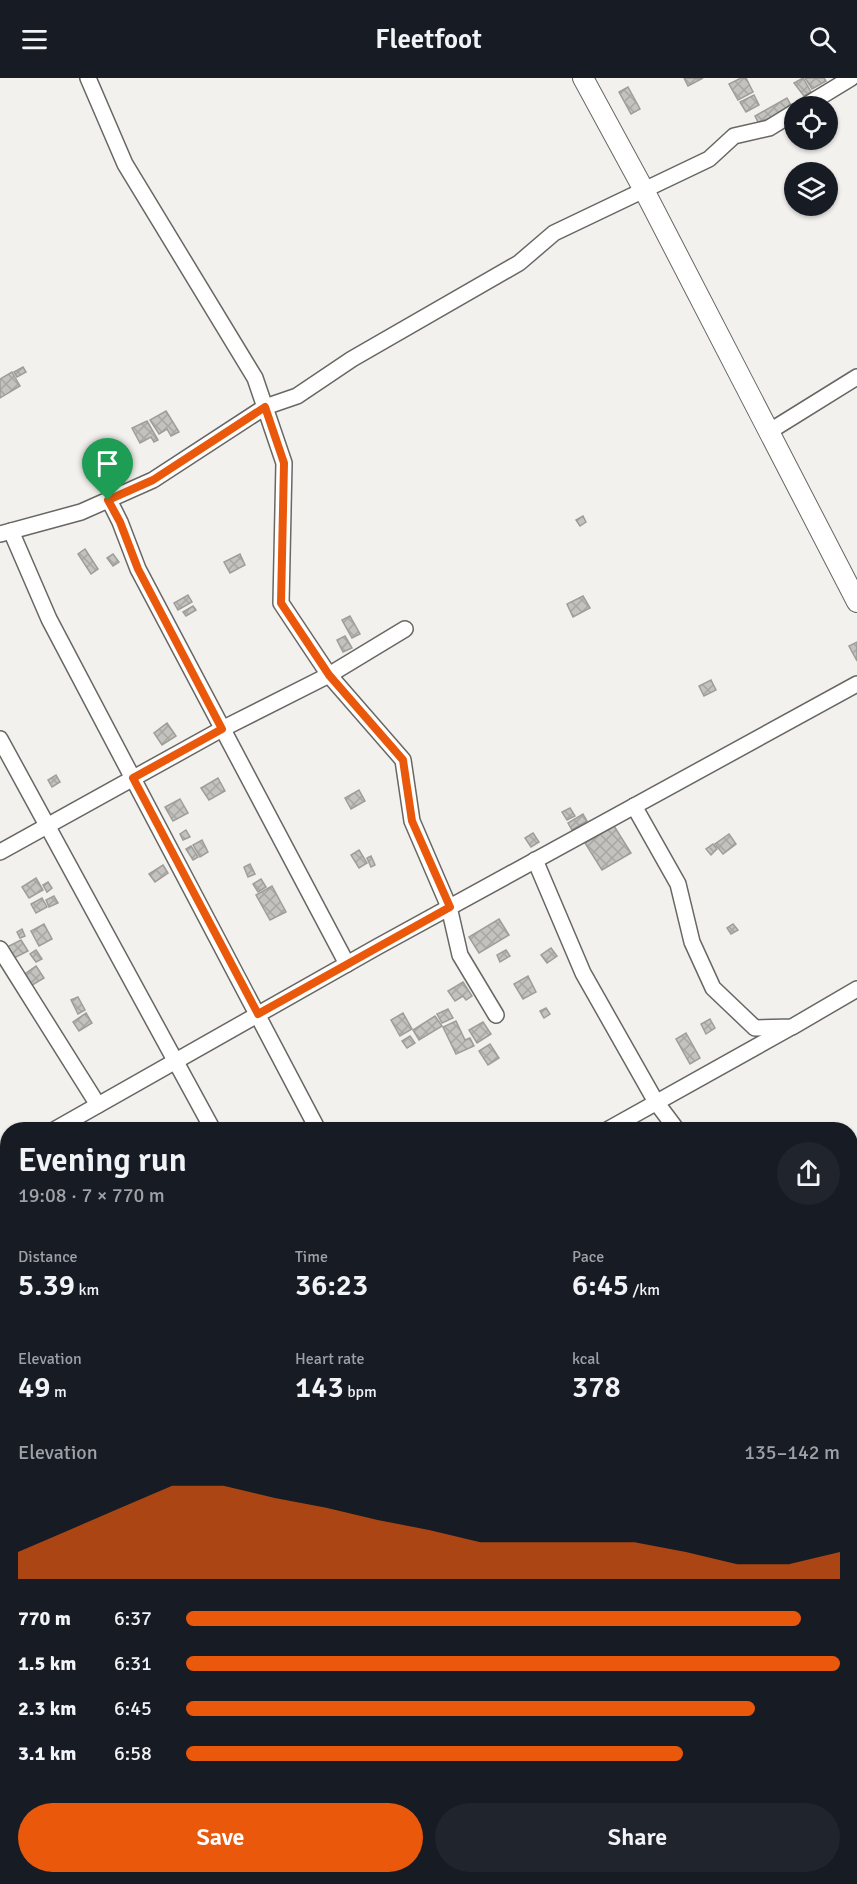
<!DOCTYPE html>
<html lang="en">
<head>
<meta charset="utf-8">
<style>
	:root { --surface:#171b24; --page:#20242c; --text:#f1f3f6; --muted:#9ea1a6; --accent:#ea580c }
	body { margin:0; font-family:Signika,sans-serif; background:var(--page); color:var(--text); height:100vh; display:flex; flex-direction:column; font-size:22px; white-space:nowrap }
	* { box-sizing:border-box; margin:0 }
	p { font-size:20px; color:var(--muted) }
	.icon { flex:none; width:33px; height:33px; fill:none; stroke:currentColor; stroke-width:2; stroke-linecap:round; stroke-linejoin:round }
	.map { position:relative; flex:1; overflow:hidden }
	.drawer { position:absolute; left:0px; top:1044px; width:858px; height:762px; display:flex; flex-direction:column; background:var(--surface); border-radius:24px 24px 0 0; box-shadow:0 2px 4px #0004 }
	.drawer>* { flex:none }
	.tools { position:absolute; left:784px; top:18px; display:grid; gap:12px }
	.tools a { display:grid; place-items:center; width:54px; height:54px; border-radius:50%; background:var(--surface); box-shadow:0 2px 4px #0004; font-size:30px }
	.pin { position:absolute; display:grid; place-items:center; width:51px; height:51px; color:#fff; margin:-62px -26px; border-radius:50% 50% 50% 0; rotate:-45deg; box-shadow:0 0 6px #0007 }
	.pin .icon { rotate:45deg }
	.round { display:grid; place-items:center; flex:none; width:63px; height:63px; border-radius:32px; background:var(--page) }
	.head { display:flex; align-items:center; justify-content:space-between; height:102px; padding:0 18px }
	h1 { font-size:33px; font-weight:600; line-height:45px }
	.figures { display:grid; grid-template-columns:repeat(3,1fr); gap:9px; height:102px; padding:6px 18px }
	.figures div { display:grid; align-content:center }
	.figures b { font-size:30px; font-weight:600 }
	.figures small { font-size:16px; font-weight:400 }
	.figures p { font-size:16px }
	.chart { height:168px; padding:12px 18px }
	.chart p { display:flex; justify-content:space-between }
	.chart svg { width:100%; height:108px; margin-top:6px; fill:var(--accent); opacity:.7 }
	.action { display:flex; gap:12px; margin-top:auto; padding:12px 18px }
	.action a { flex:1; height:69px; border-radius:36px; background:var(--accent); color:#fff; font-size:24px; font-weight:600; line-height:69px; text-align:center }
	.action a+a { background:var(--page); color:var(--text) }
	ul { padding:0 18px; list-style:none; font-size:20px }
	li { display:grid; grid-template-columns:96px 72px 1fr; align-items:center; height:45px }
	li i { height:15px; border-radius:8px; background:var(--accent) }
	header { display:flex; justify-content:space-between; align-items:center; height:78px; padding:0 18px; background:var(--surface); font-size:27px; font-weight:600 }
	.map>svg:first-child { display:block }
	.building { fill:url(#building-cross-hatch); stroke:#9f9d99; stroke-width:1.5 }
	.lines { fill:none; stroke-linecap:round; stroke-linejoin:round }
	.minor-casing { stroke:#686763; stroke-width:18 }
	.tertiary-casing { stroke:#686763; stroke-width:22 }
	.minor { stroke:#fff; stroke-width:15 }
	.tertiary { stroke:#fff; stroke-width:20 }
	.route-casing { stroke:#fff; stroke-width:12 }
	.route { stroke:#ea580c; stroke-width:8 }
</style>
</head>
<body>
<header><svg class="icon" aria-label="menu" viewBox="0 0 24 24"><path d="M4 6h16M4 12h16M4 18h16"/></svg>Fleetfoot<svg class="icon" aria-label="search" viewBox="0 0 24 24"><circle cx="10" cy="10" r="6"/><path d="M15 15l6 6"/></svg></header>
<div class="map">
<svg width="857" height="1806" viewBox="0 0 857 1806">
	<defs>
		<pattern id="building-cross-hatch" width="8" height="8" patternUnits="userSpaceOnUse" patternTransform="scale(1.5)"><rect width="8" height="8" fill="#c3c2be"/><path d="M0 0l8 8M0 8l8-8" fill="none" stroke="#a6a6a2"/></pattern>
	</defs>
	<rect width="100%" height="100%" fill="#f3f1ed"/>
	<g class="building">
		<polygon points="684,0 703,0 688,8"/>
		<polygon points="741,0 746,0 753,14 738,22 729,6"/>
		<polygon points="803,0 811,14 804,18 794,5"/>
		<polygon points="805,0 824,0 826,3 812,11"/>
		<polygon points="628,9 640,31 631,36 619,14"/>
		<polygon points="754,17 759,27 746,34 740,24"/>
		<polygon points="787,20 792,29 772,40 758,44 755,38"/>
		<polygon points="23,289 26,294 17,299 14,294"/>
		<polygon points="12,294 20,308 0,320 0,301"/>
		<polygon points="166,333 179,354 171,358 167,351 159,356 150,342"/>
		<polygon points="147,343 158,362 154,364 151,359 140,365 132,350"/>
		<polygon points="583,438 586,444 580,448 576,442"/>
		<polygon points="85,471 98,491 91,496 78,476"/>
		<polygon points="113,476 119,484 113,488 107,480"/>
		<polygon points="240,476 245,487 230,495 224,484"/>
		<polygon points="188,517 192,524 178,532 174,525"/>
		<polygon points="583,518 590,530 573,539 567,526"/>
		<polygon points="193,528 196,532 186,538 183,534"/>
		<polygon points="350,538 360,556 352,560 342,542"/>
		<polygon points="345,558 352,570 343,574 337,562"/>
		<polygon points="857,564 857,583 849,568"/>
		<polygon points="711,602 716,612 704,618 699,608"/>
		<polygon points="167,645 176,658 162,667 154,655"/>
		<polygon points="56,697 60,704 52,709 48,702"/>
		<polygon points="218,700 225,713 209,722 201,710"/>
		<polygon points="359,712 365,723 351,731 345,720"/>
		<polygon points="180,721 188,735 173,743 165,729"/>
		<polygon points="570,730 575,738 567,742 562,734"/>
		<polygon points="583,736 587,743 572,752 568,745"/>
		<polygon points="614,748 631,775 602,792 585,765"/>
		<polygon points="186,752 190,759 183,762 180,756"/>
		<polygon points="533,755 539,764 531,769 525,760"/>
		<polygon points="729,756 736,766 723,776 715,766"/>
		<polygon points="202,762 208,774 200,779 193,767"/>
		<polygon points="713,766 717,771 711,777 706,771"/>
		<polygon points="191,768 198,779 193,782 186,771"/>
		<polygon points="359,772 367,785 359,790 351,777"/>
		<polygon points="371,778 375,787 371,789 367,780"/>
		<polygon points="250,786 255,796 248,799 244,789"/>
		<polygon points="163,787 168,795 155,804 149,796"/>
		<polygon points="36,800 43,812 29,820 22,809"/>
		<polygon points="261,801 266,809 258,814 253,806"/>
		<polygon points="48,804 52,810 47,814 43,807"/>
		<polygon points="272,808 286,834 270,842 256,817"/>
		<polygon points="54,818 58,825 49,829 46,822"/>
		<polygon points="42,820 47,829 36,835 31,826"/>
		<polygon points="499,841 509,857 479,875 469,859"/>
		<polygon points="44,846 52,861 39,868 31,853"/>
		<polygon points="733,846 738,852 731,856 727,850"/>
		<polygon points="22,851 25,858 20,860 17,854"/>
		<polygon points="21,862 28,873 14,880 7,869"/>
		<polygon points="551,870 557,878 547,885 541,877"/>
		<polygon points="36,872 42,881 36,884 30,876"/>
		<polygon points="506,872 510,878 500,884 497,877"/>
		<polygon points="36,888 44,900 29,909 22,898"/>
		<polygon points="528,898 536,914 523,921 514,906"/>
		<polygon points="463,904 472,918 466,922 463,918 455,923 448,913"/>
		<polygon points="78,919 85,932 78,936 71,922"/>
		<polygon points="546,930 550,936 544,940 540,933"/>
		<polygon points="448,931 453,940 442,945 437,936"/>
		<polygon points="86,935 92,945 79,953 73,944"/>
		<polygon points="403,935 412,951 400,958 391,942"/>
		<polygon points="435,938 442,948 419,962 413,952"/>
		<polygon points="710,941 715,950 706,956 701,946"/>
		<polygon points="456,943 465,962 470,960 474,968 456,976 443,949"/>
		<polygon points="483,944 491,956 477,965 469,952"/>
		<polygon points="686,955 700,980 690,986 676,961"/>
		<polygon points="410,958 415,965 407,970 402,963"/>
		<polygon points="490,966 499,980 488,987 479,973"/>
	</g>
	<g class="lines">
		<g class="minor-casing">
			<g id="minor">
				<polyline points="88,0 125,86 255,300 284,385 281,525 329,597 403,682 412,743 449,829 460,877 496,937"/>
				<polyline points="805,28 851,0"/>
				<polyline points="770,353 857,299"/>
				<polyline points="109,422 120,444 138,491 347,886"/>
				<polyline points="11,453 49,541 318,1052"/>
				<polyline points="0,456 81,434 153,402 265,329 297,318 352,281 519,185 554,155 709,81 734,58 769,50 795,34"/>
				<polyline points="0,661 213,1052"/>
				<polyline points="634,728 678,806 692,864 713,910 755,950 792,949 857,911"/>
				<polyline points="0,774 222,651 329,597 405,551"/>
				<polyline points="535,782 583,895 656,1024 677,1052"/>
				<polyline points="0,871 98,1027"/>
				<polyline points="54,1052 377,869 857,606"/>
				<polyline points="607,1052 788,951"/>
				<polyline points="0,1082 8,1078"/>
				<polyline points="0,1389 8,1385"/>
				<polyline points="850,1394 857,1402"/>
				<polyline points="850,1494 857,1491"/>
				<polyline points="314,1806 328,1798"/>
			</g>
		</g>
		<g class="tertiary-casing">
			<polyline id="tertiary" points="583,0 645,114 857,524"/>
		</g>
		<use href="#minor" class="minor"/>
		<use href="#tertiary" class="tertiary"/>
	</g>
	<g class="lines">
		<g class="route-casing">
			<polygon id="route" points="265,329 284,385 281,525 329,597 403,682 412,743 450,829 258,936 133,700 222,651 138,491 120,444 108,422 153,402"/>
		</g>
		<use href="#route" class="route"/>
	</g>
</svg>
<div class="tools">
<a><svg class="icon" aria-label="locate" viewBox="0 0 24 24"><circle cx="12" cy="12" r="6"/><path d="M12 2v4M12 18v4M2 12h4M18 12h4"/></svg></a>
<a><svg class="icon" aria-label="layers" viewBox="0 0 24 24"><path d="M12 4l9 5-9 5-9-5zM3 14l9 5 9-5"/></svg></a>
</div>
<div class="pin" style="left:108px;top:422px;background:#1e9e55"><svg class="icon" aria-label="arrive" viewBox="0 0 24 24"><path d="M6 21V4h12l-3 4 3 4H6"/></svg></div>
<section class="drawer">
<div class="head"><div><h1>Evening run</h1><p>19:08 · 7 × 770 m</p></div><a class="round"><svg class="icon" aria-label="share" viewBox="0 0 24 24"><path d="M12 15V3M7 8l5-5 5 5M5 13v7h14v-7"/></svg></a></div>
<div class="figures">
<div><p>Distance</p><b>5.39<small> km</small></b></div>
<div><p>Time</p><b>36:23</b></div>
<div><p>Pace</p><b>6:45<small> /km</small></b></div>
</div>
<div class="figures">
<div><p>Elevation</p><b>49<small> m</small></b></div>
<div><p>Heart rate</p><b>143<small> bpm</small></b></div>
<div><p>kcal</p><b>378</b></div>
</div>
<div class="chart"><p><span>Elevation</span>135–142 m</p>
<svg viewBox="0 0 160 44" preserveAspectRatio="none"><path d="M0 44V33L10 24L20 15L30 6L40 6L50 11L60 15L70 20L80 24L90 29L100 29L110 29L120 29L130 33L140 38L150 38L160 33V44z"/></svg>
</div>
<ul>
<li><b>770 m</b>6:37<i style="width:94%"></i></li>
<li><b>1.5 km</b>6:31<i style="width:100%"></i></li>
<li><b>2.3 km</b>6:45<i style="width:87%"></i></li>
<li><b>3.1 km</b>6:58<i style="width:76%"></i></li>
</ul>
<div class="action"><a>Save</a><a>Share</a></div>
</section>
</div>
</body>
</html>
